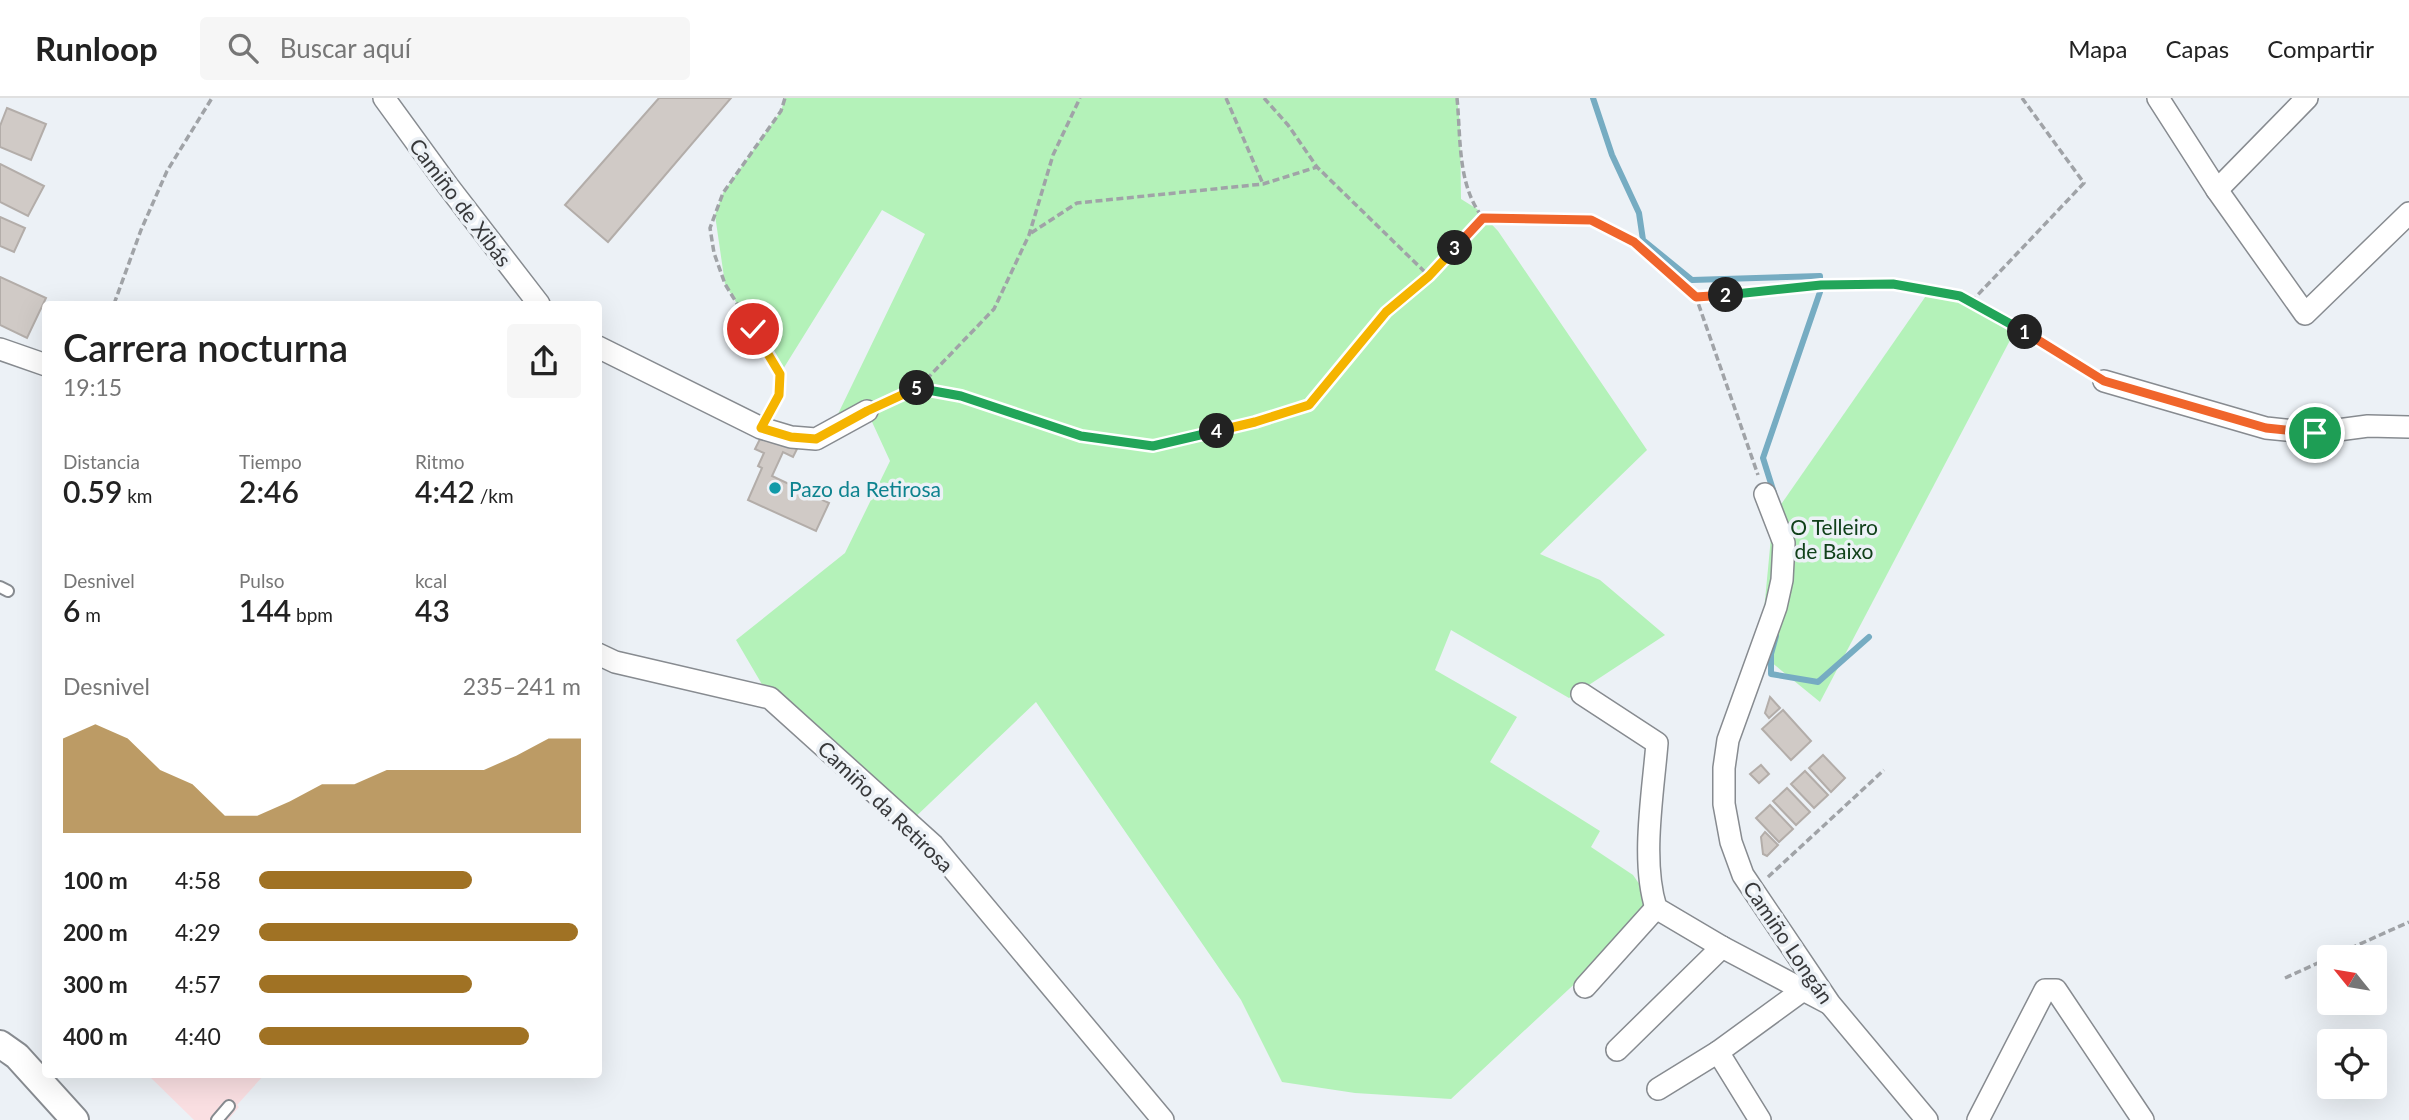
<!DOCTYPE html>
<html lang="es">
<head>
<meta charset="utf-8">
<style>
	:root { --surface:#fff; --page:#f6f6f6; --text:#222; --muted:#767676; --line:#e0e0e0; --accent:#a07224 }
	body { margin:0; font-family:Lato,sans-serif; background:var(--page); color:var(--text); height:100vh; display:flex; flex-direction:column; font-size:26px; white-space:nowrap }
	* { box-sizing:border-box; margin:0 }
	p { font-size:23px; color:var(--muted) }
	.icon { flex:none; width:38px; height:38px; fill:none; stroke:currentColor; stroke-width:2; stroke-linecap:round; stroke-linejoin:round }
	.map { position:relative; flex:1; overflow:hidden }
	.details { position:absolute; left:42px; top:203px; width:560px; height:777px; display:flex; flex-direction:column; background:var(--surface); border-radius:7px; box-shadow:0 7px 28px #0002 }
	.details>* { flex:none }
	.needle { width:46px; rotate:300deg }
	.fabs { position:absolute; left:2317px; top:847px; display:grid; gap:14px }
	.fabs a { display:grid; place-items:center; width:70px; height:70px; border-radius:7px; background:var(--surface); box-shadow:0 7px 28px #0002; font-size:35px }
	.pin { position:absolute; display:grid; place-items:center; width:60px; height:60px; color:#fff; margin:-30px; border:4px solid #fff; border-radius:50%; box-shadow:0 2px 7px #0007 }
	.km { position:absolute; width:35px; height:35px; margin:-18px; border-radius:50%; background:#222; color:#fff; font-size:19px; line-height:35px; text-align:center }
	.round { display:grid; place-items:center; flex:none; width:74px; height:74px; border-radius:7px; background:var(--page) }
	.head { display:flex; align-items:center; justify-content:space-between; height:119px; padding:0 21px }
	h1 { font-size:38px; font-weight:600; line-height:52px }
	.stats { display:grid; grid-template-columns:repeat(3,1fr); gap:10px; height:119px; padding:7px 21px }
	.stats div { display:grid; align-content:center }
	.stats b { font-size:30px; font-weight:600 }
	.stats small { font-size:19px; font-weight:400 }
	.stats p { font-size:19px }
	.chart { height:196px; padding:14px 21px }
	.chart p { display:flex; justify-content:space-between }
	.chart svg { width:100%; height:126px; margin-top:7px; fill:var(--accent); opacity:.7 }
	ul { padding:0 21px; list-style:none; font-size:23px }
	li { display:grid; grid-template-columns:112px 84px 1fr; align-items:center; height:52px }
	li i { height:18px; border-radius:9px; background:var(--accent) }
	header { display:flex; align-items:center; gap:42px; box-sizing:border-box; height:98px; padding:0 35px; background:var(--surface); border-bottom:2px solid var(--line) }
	header strong { font-size:33px }
	nav { display:flex; gap:38px; margin-inline-start:auto; font-size:24px }
	.search { width:490px; height:63px; background:var(--page); display:flex; align-items:center; gap:18px; box-sizing:border-box; padding:0 24px; border-radius:7px; color:var(--muted); font-size:26px }
	.map>svg:first-child { display:block }
	.industrial { fill:#fadfe2 }
	.green { fill:#b4f2b9 }
	.lines { fill:none; stroke-linecap:round; stroke-linejoin:round }
	.stream { stroke:#76acc2; stroke-width:6 }
	.building { fill:#d0cac6; stroke:#b3ada9; stroke-width:2 }
	.service-casing { stroke:#878b90; stroke-width:14 }
	.minor-casing { stroke:#878b90; stroke-width:24 }
	.tertiary-casing { stroke:#878b90; stroke-width:30 }
	.path { stroke:#a0a3a7; stroke-width:3.5; stroke-dasharray:7 3.5; stroke-linecap:butt }
	.service { stroke:#fff; stroke-width:10 }
	.minor { stroke:#fff; stroke-width:21 }
	.tertiary { stroke:#fff; stroke-width:26 }
	.split-1-casing { stroke:#fff; stroke-width:14 }
	.split-2-casing { stroke:#fff; stroke-width:14 }
	.split-3-casing { stroke:#fff; stroke-width:14 }
	.split-4-casing { stroke:#fff; stroke-width:14 }
	.split-5-casing { stroke:#fff; stroke-width:14 }
	.split-6-casing { stroke:#fff; stroke-width:14 }
	.split-1 { stroke:#f0652b; stroke-width:9 }
	.split-2 { stroke:#22a559; stroke-width:9 }
	.split-3 { stroke:#f0652b; stroke-width:9 }
	.split-4 { stroke:#f5b400; stroke-width:9 }
	.split-5 { stroke:#22a559; stroke-width:9 }
	.split-6 { stroke:#f5b400; stroke-width:9 }
	.culture-dot { fill:#0f9aa8; stroke:#ecf1f6; stroke-width:2.5 }
	.labels { text-anchor:middle; dominant-baseline:central; stroke-width:7; stroke-linejoin:round; paint-order:stroke }
	.street-label { font-size:21px; fill:#37383a; stroke:#ecf1f6 }
	.culture-label { font-size:21px; fill:#0d838f; stroke:#ecf1f6; text-anchor:start }
	.park-label { font-size:21px; fill:#11411a; stroke:#ecf1f6 }
</style>
</head>
<body>
<header>
<strong>Runloop</strong>
<div class="search"><svg class="icon" aria-label="search" viewBox="0 0 24 24"><circle cx="10" cy="10" r="6"/><path d="M15 15l6 6"/></svg>Buscar aquí</div>
<nav><a>Mapa</a><a>Capas</a><a>Compartir</a></nav>
</header>
<div class="map">
<svg width="2409" height="1022" viewBox="0 0 2409 1022">
	<rect width="100%" height="100%" fill="#ecf1f6"/>
	<polygon class="industrial" points="148,977 264,977 237,1007 239,1009 228,1022 194,1022"/>
	<g class="green">
		<polygon points="785,0 1457,0 1460,28 1461,101 1477,111 1498,133 1647,352 1540,456 1600,482 1665,537 1569,600 1451,532 1435,572 1517,619 1490,664 1600,733 1591,749 1633,777 1656,810 1451,1001 1355,995 1282,984 1241,902 1036,604 909,725 770,600 736,542 845,455 890,363 867,313 838,316 925,136 882,112 780,276 725,186 715,117 723,95 781,13"/>
		<polygon points="1930,192 2017,229 1820,604 1760,555 1773,418"/>
	</g>
	<g class="lines">
		<g class="stream">
			<polyline points="1593,0 1612,57 1639,115 1643,142 1692,182 1820,178 1820,194 1763,360 1774,395"/>
			<polyline points="1776,538 1771,556 1771,576 1818,584 1869,539"/>
		</g>
	</g>
	<g class="building">
		<polygon points="659,0 731,0 608,144 565,107"/>
		<polygon points="7,10 46,26 31,62 0,49 0,28"/>
		<polygon points="0,66 44,88 28,118 0,104"/>
		<polygon points="0,119 25,130 14,154 0,148"/>
		<polygon points="0,179 46,200 27,240 0,227"/>
		<polygon points="763,335 797,351 793,359 783,354 772,378 829,405 816,433 748,402 762,370 758,368 764,355 755,351"/>
		<polygon points="1770,599 1780,610 1769,620 1765,615"/>
		<polygon points="1783,612 1811,643 1791,662 1762,631"/>
		<polygon points="1823,657 1845,680 1831,694 1809,670"/>
		<polygon points="1761,667 1769,676 1759,685 1750,676"/>
		<polygon points="1805,673 1828,697 1814,710 1791,686"/>
		<polygon points="1787,690 1810,714 1796,727 1773,703"/>
		<polygon points="1770,707 1793,731 1779,744 1756,720"/>
		<polygon points="1765,734 1778,747 1767,758 1763,756 1761,739"/>
	</g>
	<g class="lines">
		<g class="service-casing">
			<g id="service">
				<polyline points="0,489 8,493"/>
				<polyline points="217,1022 229,1008"/>
			</g>
		</g>
		<g class="minor-casing">
			<g id="minor">
				<polyline points="384,0 448,88 539,206"/>
				<polyline points="2158,0 2217,92 2305,216 2409,115"/>
				<polyline points="2217,92 2307,0"/>
				<polyline points="598,249 761,330 791,339 816,341 867,313"/>
				<polyline points="0,251 46,267"/>
				<polyline points="2104,283 2266,330 2315,335 2368,328 2409,329"/>
				<polyline points="1765,396 1784,445 1782,482 1776,509 1728,642 1724,670 1724,706 1731,744 1743,777 1830,906 1927,1022"/>
				<polyline points="598,556 615,564 770,600 933,747 1163,1022"/>
				<path d="M1582 596 1657 645C1653 695 1641 763 1656 810L1722 849 1828 905"/>
				<polyline points="1585,889 1656,810"/>
				<polyline points="1617,952 1722,849"/>
				<polyline points="1658,991 1718,954"/>
				<polyline points="1760,1022 1718,954 1803,892"/>
				<polyline points="1978,1022 2045,892 2056,892 2143,1022"/>
			</g>
		</g>
		<g class="tertiary-casing">
			<polyline id="tertiary" points="0,946 17,958 75,1022"/>
		</g>
		<g class="path">
			<polyline points="1226,0 1263,86"/>
			<polyline points="1264,0 1288,27 1317,69 1429,178"/>
			<path d="M1457 0C1461 40 1457 87 1483 120"/>
			<polyline points="1031,135 1077,105 1263,86 1317,69"/>
			<path d="M1696 199C1782 193 1873 172 1958 197 1969 201 1980 210 1991 215 2024 234 2056 253 2088 273"/>
			<polyline points="1971,204 2084,85 2022,0"/>
			<polyline points="114,206 141,132 167,73 212,0"/>
			<polyline points="919,289 994,211 1029,137 1053,57 1080,0"/>
			<polyline points="884,305 919,289 961,298 1081,338 1153,348 1255,324 1309,307 1386,214 1429,178 1483,120 1591,122 1634,144 1696,199 1758,377"/>
			<polyline points="771,313 779,297 780,276 725,186 714,155 710,130 723,95 781,13 785,0"/>
			<polyline points="1768,779 1884,672"/>
			<polyline points="2331,859 2409,824"/>
			<polyline points="2285,880 2329,860"/>
		</g>
		<use href="#service" class="service"/>
		<use href="#minor" class="minor"/>
		<use href="#tertiary" class="tertiary"/>
	</g>
	<g class="lines">
		<g class="split-1-casing">
			<polyline id="split-1" points="2025,234 2104,283 2266,330 2315,335"/>
		</g>
		<g class="split-2-casing">
			<polyline id="split-2" points="1726,197 1821,187 1893,186 1960,198 2025,234"/>
		</g>
		<g class="split-3-casing">
			<polyline id="split-3" points="1455,150 1483,120 1591,122 1634,144 1696,199 1726,197"/>
		</g>
		<g class="split-4-casing">
			<polyline id="split-4" points="1217,333 1255,324 1309,307 1386,214 1429,178 1455,150"/>
		</g>
		<g class="split-5-casing">
			<polyline id="split-5" points="917,290 961,298 1081,338 1153,348 1217,333"/>
		</g>
		<g class="split-6-casing">
			<polyline id="split-6" points="753,231 780,276 779,297 761,330 791,339 816,341 867,313 917,290"/>
		</g>
		<use href="#split-1" class="split-1"/>
		<use href="#split-2" class="split-2"/>
		<use href="#split-3" class="split-3"/>
		<use href="#split-4" class="split-4"/>
		<use href="#split-5" class="split-5"/>
		<use href="#split-6" class="split-6"/>
	</g>
	<circle class="culture-dot" cx="775" cy="390" r="7"/>
	<g class="labels">
		<g class="street-label">
			<text transform="translate(461 104) rotate(53)">Camiño de Xibás</text>
			<text transform="translate(886 708) rotate(44)">Camiño da Retirosa</text>
			<text transform="translate(1789 844) rotate(56)">Camiño Longán</text>
		</g>
		<g class="culture-label">
			<text x="789" y="390">Pazo da Retirosa</text>
		</g>
		<g class="park-label">
			<text x="1834" y="428">O Telleiro<tspan x="1834" dy="24">de Baixo</tspan></text>
		</g>
	</g>
</svg>
<div class="fabs">
<a><svg class="needle" viewBox="-14 -14 28 28"><path d="M0-13l5 13h-10z" fill="#e53935"/><path d="M0 13l5-13h-10z" fill="#767676"/></svg></a>
<a><svg class="icon" aria-label="locate" viewBox="0 0 24 24"><circle cx="12" cy="12" r="6"/><path d="M12 2v4M12 18v4M2 12h4M18 12h4"/></svg></a>
</div>
<div class="pin" style="left:2315px;top:335px;background:#1e9e55"><svg class="icon" aria-label="arrive" viewBox="0 0 24 24"><path d="M6 21V4h12l-3 4 3 4H6"/></svg></div>
<div class="pin" style="left:753px;top:231px;background:#d93025"><svg class="icon" aria-label="check" viewBox="0 0 24 24"><path d="M5 12l5 5 9-10"/></svg></div>
<b class="km" style="left:2025px;top:234px">1</b>
<b class="km" style="left:1726px;top:197px">2</b>
<b class="km" style="left:1455px;top:150px">3</b>
<b class="km" style="left:1217px;top:333px">4</b>
<b class="km" style="left:917px;top:290px">5</b>
<section class="details">
<div class="head"><div><h1>Carrera nocturna</h1><p>19:15</p></div><a class="round"><svg class="icon" aria-label="share" viewBox="0 0 24 24"><path d="M12 15V3M7 8l5-5 5 5M5 13v7h14v-7"/></svg></a></div>
<div class="stats">
<div><p>Distancia</p><b>0.59<small> km</small></b></div>
<div><p>Tiempo</p><b>2:46</b></div>
<div><p>Ritmo</p><b>4:42<small> /km</small></b></div>
</div>
<div class="stats">
<div><p>Desnivel</p><b>6<small> m</small></b></div>
<div><p>Pulso</p><b>144<small> bpm</small></b></div>
<div><p>kcal</p><b>43</b></div>
</div>
<div class="chart"><p><span>Desnivel</span>235–241 m</p>
<svg viewBox="0 0 160 44" preserveAspectRatio="none"><path d="M0 44V11L10 6L20 11L30 22L40 27L50 38L60 38L70 33L80 27L90 27L100 22L110 22L120 22L130 22L140 17L150 11L160 11V44z"/></svg>
</div>
<ul>
<li><b>100 m</b>4:58<i style="width:66%"></i></li>
<li><b>200 m</b>4:29<i style="width:99%"></i></li>
<li><b>300 m</b>4:57<i style="width:66%"></i></li>
<li><b>400 m</b>4:40<i style="width:84%"></i></li>
</ul>
</section>
</div>
</body>
</html>
